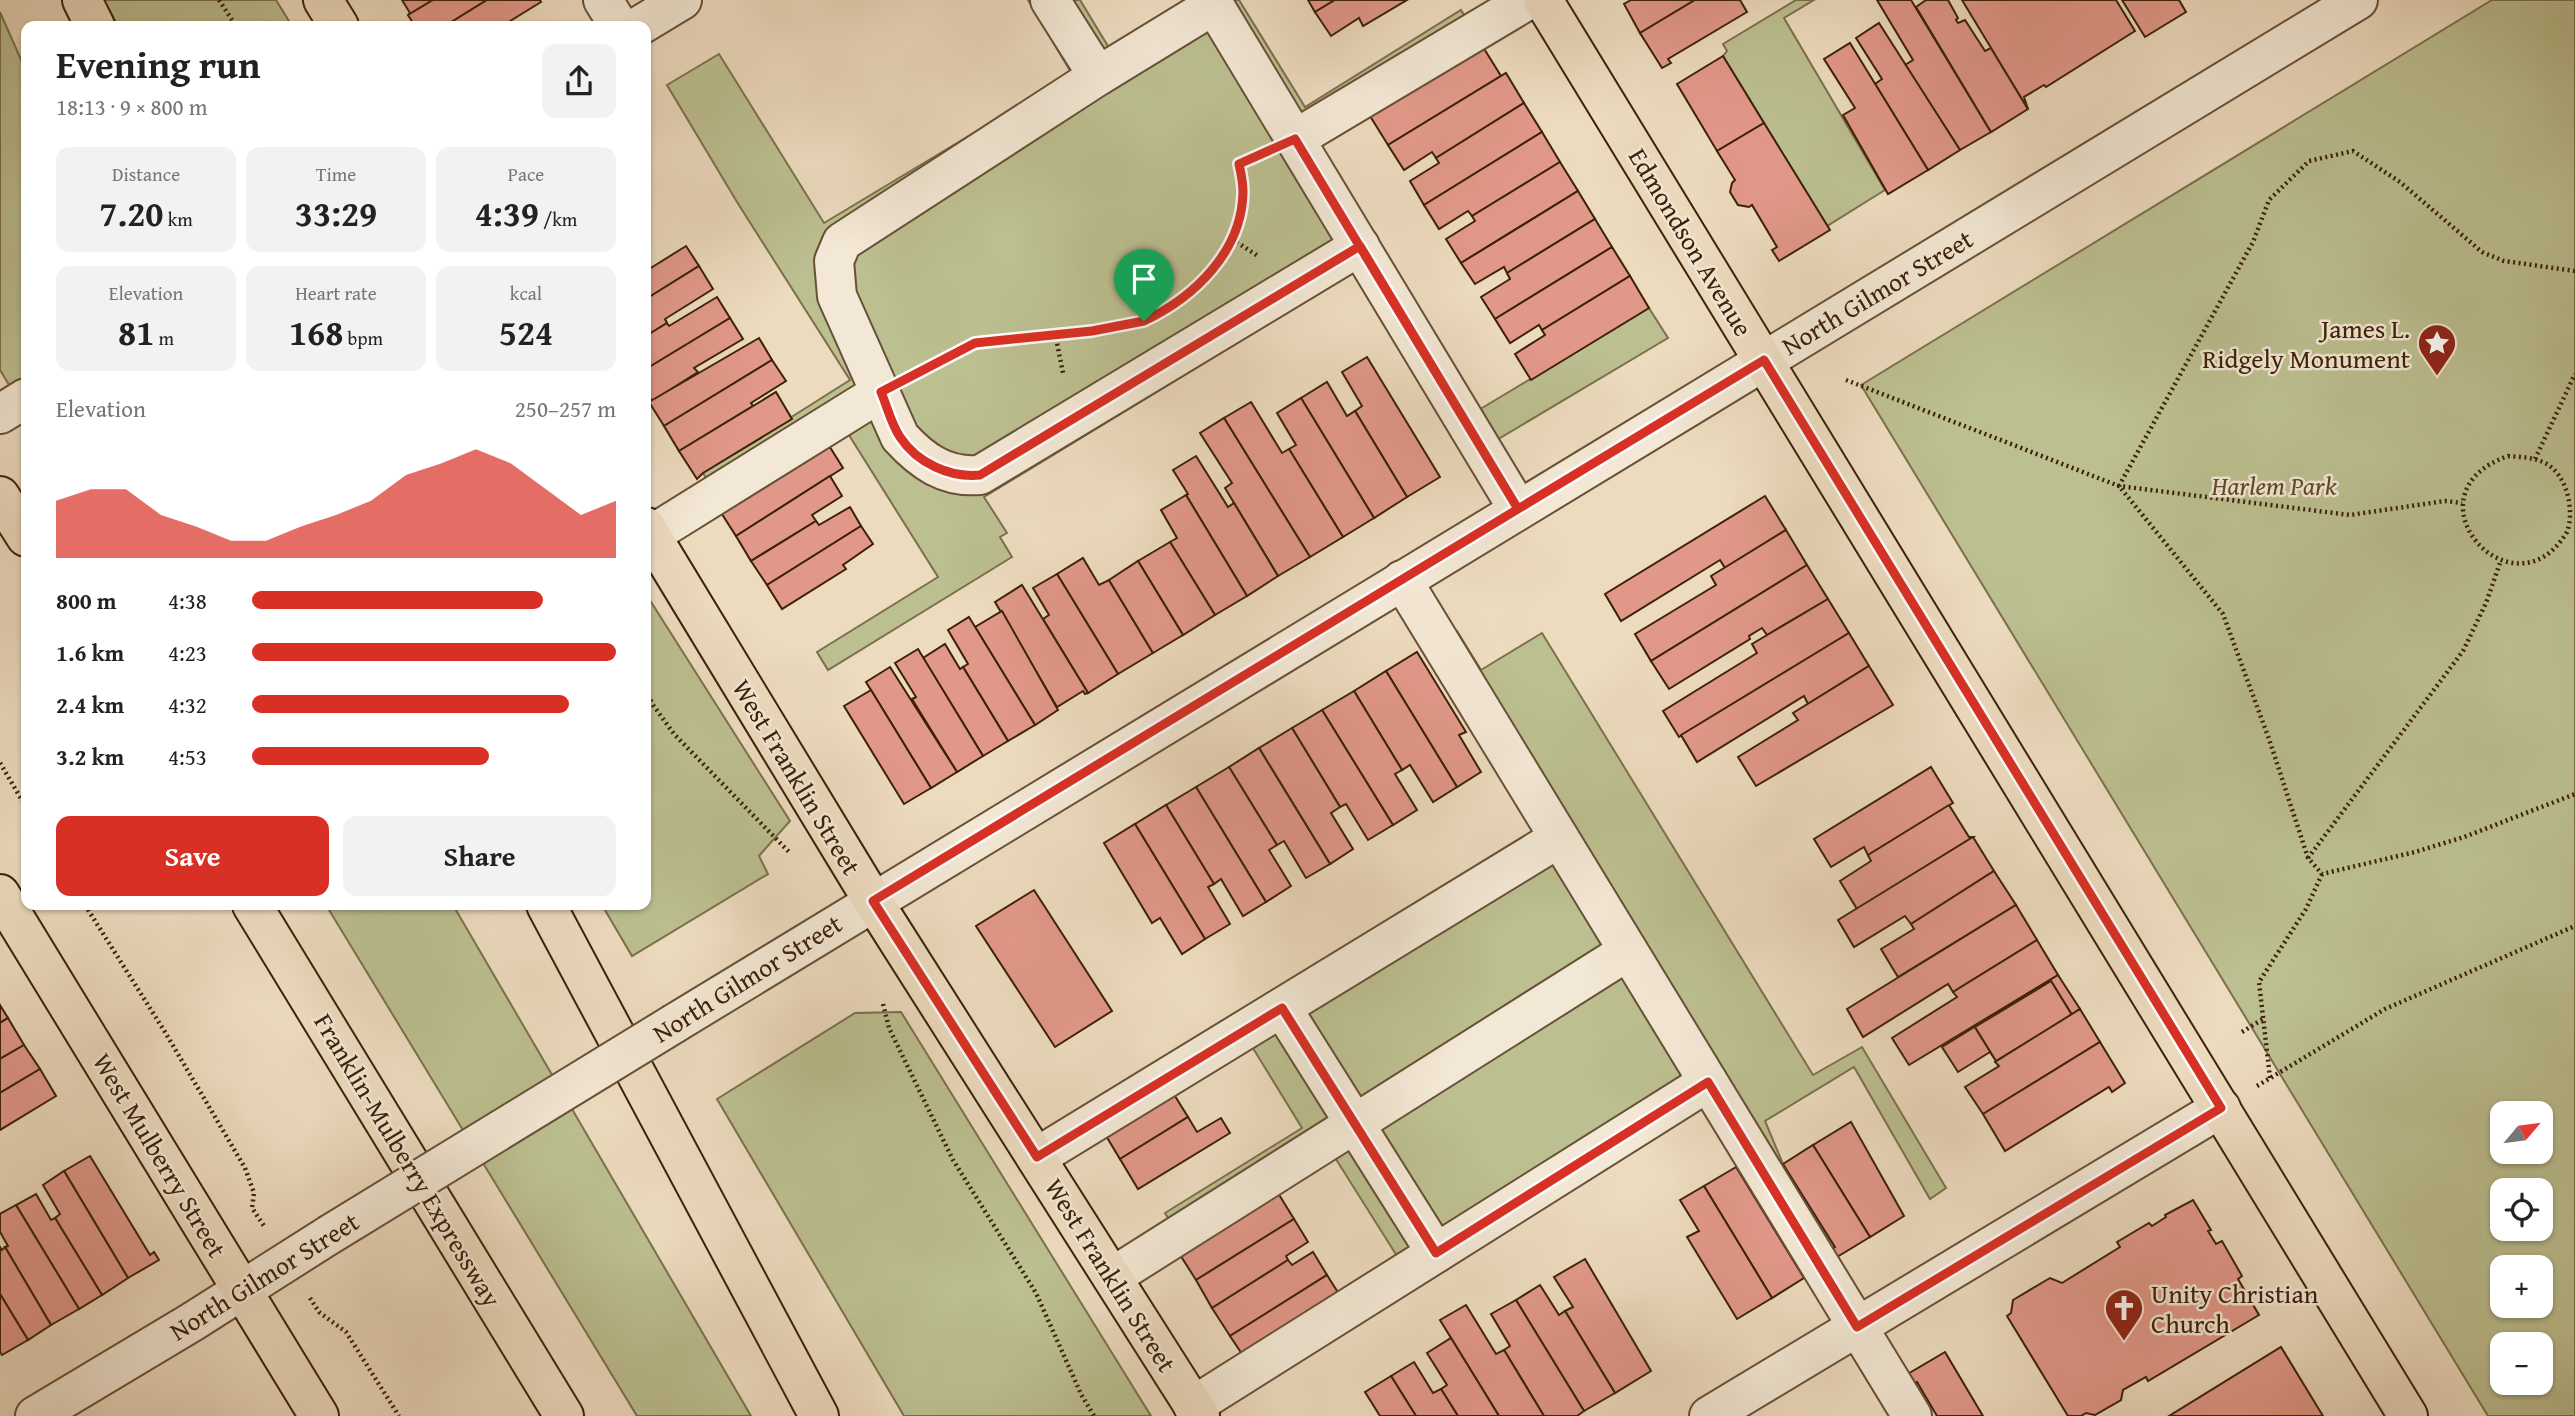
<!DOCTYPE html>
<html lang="en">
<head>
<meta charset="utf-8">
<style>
	:root { --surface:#fff; --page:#f2f2f2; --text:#222; --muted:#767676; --accent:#d93025 }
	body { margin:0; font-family:"Gentium Book Plus",serif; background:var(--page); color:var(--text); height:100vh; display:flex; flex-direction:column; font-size:26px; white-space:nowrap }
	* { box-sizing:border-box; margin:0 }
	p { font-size:23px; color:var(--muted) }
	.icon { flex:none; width:38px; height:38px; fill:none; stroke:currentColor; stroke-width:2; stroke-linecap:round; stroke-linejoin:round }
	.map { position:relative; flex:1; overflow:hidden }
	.drawer { position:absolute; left:21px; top:21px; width:630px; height:889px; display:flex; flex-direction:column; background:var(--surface); border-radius:14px; box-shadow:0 2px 5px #0004 }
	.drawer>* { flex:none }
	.needle { width:46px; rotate:61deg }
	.fabs { position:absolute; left:2490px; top:1101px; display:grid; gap:14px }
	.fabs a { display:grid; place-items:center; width:63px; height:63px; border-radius:14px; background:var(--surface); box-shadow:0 2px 5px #0004; font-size:35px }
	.pin { position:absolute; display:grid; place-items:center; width:60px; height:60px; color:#fff; margin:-72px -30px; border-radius:50% 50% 50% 0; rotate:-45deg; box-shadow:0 0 7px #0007 }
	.pin .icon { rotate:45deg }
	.round { display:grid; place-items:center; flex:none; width:74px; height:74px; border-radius:14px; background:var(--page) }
	.summary { display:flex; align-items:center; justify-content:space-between; height:119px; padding:0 35px }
	h1 { font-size:38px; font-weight:700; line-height:52px }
	.metrics { display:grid; grid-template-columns:repeat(3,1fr); gap:10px; height:119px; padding:7px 35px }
	.metrics div { display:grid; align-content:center; border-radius:14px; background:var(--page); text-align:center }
	.metrics b { font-size:35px; font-weight:700 }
	.metrics small { font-size:19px; font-weight:400 }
	.metrics p { font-size:19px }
	.chart { height:196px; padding:14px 35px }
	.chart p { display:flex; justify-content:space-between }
	.chart svg { width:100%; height:126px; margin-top:7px; fill:var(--accent); opacity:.7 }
	.primary-button { display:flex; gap:14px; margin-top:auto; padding:14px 35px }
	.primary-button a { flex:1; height:80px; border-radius:14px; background:var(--accent); color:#fff; font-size:28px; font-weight:700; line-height:80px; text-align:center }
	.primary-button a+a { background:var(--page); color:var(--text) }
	ul { padding:0 35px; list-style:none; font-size:23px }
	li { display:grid; grid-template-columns:112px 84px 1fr; align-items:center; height:52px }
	li i { height:18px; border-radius:9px; background:var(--accent) }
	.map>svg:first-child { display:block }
	.green { fill:#bcbf90; stroke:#7c704c; stroke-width:2; fill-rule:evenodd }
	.building { fill:#e29889; stroke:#3c2108; stroke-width:2 }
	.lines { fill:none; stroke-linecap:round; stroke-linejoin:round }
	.minor-casing { stroke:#685036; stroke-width:42 }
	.major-casing { stroke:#3c2108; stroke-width:42 }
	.highway-casing { stroke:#3c2108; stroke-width:42 }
	.path { stroke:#3c2108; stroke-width:4.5; stroke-dasharray:2 3.5; stroke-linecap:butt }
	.minor { stroke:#f3e8d5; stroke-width:38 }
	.major { stroke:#eddbbf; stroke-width:38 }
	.highway { stroke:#eddbbf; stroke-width:38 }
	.minor-bridge-casing { stroke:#685036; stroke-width:42; stroke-linecap:butt }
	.minor-bridge { stroke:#f3e8d5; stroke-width:38 }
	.route-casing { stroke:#fff; stroke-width:14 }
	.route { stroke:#d93025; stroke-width:9 }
	.labels { text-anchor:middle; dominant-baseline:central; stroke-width:5; stroke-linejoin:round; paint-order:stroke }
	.street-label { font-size:26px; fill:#3c2108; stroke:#f3e8d5 }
	.poi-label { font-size:26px; fill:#3c2108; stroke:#f3e8d5; text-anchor:end }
	.park-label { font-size:26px; font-style:italic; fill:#5c482a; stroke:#f3e8d5 }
</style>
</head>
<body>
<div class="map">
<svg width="2575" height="1416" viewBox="0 0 2575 1416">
	<rect width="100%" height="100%" fill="#eddbbf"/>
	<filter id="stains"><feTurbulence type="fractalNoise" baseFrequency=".00286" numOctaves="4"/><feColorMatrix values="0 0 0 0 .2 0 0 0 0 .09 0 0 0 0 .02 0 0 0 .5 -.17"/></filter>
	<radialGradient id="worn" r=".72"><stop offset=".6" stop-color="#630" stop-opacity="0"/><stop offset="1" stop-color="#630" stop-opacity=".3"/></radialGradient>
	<g class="green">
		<polygon points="104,0 276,0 292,26 118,26"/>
		<polygon points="1028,0 1080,0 1111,51 1194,0 1239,0 1305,107 1461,10 1483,47 1316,148 1477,411 1649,308 1668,338 1495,441 1362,267 984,497 1007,533 1000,537 1012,557 828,670 817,652 938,577 847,432 725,508 703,473 850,380 737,202 667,85 719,54 824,223 1072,74"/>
		<polygon points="1796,0 1814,0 1784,18 1885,190 1827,226 1723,56 1727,51 1723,44"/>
		<path d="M2492 0H2575V1416H2488L1861 385ZM2502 1113H2541V1152H2502ZM2502 1190H2541V1228H2502ZM2541 1267V1306H2502V1267ZM2502 1344H2541V1382H2502Z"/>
		<polygon points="0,12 26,71 26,413 0,370"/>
		<polygon points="646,594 790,821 759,856 768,874 632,956 602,905 646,905"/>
		<polygon points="1457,631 1481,670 1542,633 1813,1075 1862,1047 1946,1188 1930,1199 1854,1067 1765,1121 1783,1164 1835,1247 1837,1257 1804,1278 1701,1106 1402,1264 1334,1156 1185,1246 1165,1213 1302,1128 1248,1040 1537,835 1425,648"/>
		<polygon points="326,905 453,905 751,1416 637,1416"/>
		<polygon points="901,1012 1151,1416 904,1416 717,1099 855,1013"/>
	</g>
	<g class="building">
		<polygon points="402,0 433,0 408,15 410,13"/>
		<polygon points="433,0 487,0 445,26 415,26 408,15"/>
		<polygon points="487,0 540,0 541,2 502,26 445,26"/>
		<polygon points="1308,0 1335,0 1315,12"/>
		<polygon points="1335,0 1407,0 1363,26 1359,18 1331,36 1315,12"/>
		<polygon points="1631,0 1695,0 1640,33 1624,4"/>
		<polygon points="1695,0 1740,0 1747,12 1668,59 1671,63 1662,68 1640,33"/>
		<polygon points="1877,0 1911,0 1991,132 1960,150 1905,65 1913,60"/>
		<polygon points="1926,0 1948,0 1958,18 1956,20 1958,23 1965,20 1985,51 1991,48 2028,109 1991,132 1916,7"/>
		<polygon points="1962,0 2116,0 2135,31 2046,87 2044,85 2024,97 2028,109"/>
		<polygon points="2122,0 2179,0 2186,12 2145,37"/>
		<polygon points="1879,23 1960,150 1928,170 1875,84 1882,79 1856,38"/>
		<polygon points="1850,43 1928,170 1888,194 1843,115 1855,108 1824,59"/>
		<polygon points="1483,47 1501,76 1388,145 1370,116"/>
		<polygon points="1723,56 1764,123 1717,151 1677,84"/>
		<polygon points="1506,73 1524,103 1436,158 1432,152 1404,170 1388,145"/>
		<polygon points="1524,103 1542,132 1424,205 1410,181 1439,163 1436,158"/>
		<polygon points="1764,123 1830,230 1779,261 1772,250 1777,247 1752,205 1749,207 1738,205 1730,192 1732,183 1735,180 1717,151"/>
		<polygon points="1542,132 1560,162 1472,216 1468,211 1439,229 1424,205"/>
		<polygon points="1560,162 1578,191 1461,263 1446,239 1475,221 1472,216"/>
		<polygon points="1578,191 1595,219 1507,273 1504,267 1475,284 1461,263"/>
		<polygon points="1595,219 1612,247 1495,319 1481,297 1510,279 1507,273"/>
		<polygon points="686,246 699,266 646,299 646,271"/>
		<polygon points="1612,247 1630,276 1542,330 1539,325 1510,343 1495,319"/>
		<polygon points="699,266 713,289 665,319 667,323 646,336 646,299"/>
		<polygon points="1630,276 1649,308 1531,380 1515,354 1545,335 1542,330"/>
		<polygon points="717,297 730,318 646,369 646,336 667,323 669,326"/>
		<polygon points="730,318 743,339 694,368 698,372 652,401 646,391 646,369"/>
		<polygon points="759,338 772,360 664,426 649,402"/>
		<polygon points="1367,357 1440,477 1407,497 1355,411 1362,406 1342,372"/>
		<polygon points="772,360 786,381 751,403 753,406 679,451 664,426"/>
		<polygon points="1327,382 1347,416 1355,411 1407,497 1374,518 1301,398"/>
		<polygon points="776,392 792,419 703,473 697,479 679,451"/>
		<polygon points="1301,398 1374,518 1343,537 1289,449 1296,445 1277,413"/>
		<polygon points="1251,402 1282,453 1289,449 1343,537 1310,557 1224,418"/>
		<polygon points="1224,418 1310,557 1278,576 1225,488 1232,483 1200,433"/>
		<polygon points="828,444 843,468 736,536 720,511"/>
		<polygon points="1196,456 1228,507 1234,503 1278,576 1247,596 1186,495 1188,494 1173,470"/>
		<polygon points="830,476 842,496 812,515 816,521 751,561 736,536"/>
		<polygon points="1186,495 1247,596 1215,615 1170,542 1177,538 1161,510"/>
		<polygon points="1765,496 1786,530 1725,568 1720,560 1621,621 1605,594"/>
		<polygon points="850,507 861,526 767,585 751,561 816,521 819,525"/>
		<polygon points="861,526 873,544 843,565 846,569 782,609 767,585"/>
		<polygon points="1786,530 1807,565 1651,661 1635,634 1716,585 1711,576"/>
		<polygon points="1170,542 1215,615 1183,635 1138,561"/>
		<polygon points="1083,558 1099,585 1109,580 1153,653 1118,674 1057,574"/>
		<polygon points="1138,561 1183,635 1153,653 1109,580"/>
		<polygon points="1807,565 1828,599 1767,635 1762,628 1749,636 1750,639 1669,689 1651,661"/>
		<polygon points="1057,574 1118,674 1088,693 1043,619 1049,615 1033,588"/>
		<polygon points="1022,585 1088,693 1085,694 1083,691 1057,707 995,602"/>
		<polygon points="1828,599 1849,633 1679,737 1663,711 1757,653 1752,644"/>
		<polygon points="1002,611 1058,710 1035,725 975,627"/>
		<polygon points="969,617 1035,725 1008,741 963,667 968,664 948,630"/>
		<polygon points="1849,633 1869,666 1808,704 1804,696 1697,762 1681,735"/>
		<polygon points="945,644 960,669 963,667 1008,741 983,756 923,658"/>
		<polygon points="918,649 983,756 957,772 912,699 916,697 895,663"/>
		<polygon points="1417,652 1466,732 1459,735 1481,772 1457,787 1386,671"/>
		<polygon points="1869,666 1893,705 1756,786 1738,757 1798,720 1793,713"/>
		<polygon points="890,667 957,772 931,788 866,682"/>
		<polygon points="1386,671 1457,787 1433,802 1410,765 1402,770 1354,691"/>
		<polygon points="871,690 931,788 904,804 844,706"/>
		<polygon points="1354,691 1402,770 1395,774 1417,810 1393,825 1322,710"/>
		<polygon points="1322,710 1393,825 1368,840 1346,804 1340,807 1292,728"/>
		<polygon points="1292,728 1340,807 1331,813 1353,849 1330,864 1259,748"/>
		<polygon points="1259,748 1330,864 1306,878 1284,841 1277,845 1229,767"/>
		<polygon points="1229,767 1277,845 1269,850 1291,886 1266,902 1196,787"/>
		<polygon points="1931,767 1953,803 1868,855 1864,847 1831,867 1814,839"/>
		<polygon points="1196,787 1266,902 1243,916 1221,879 1214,884 1166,805"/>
		<polygon points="1166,805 1214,884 1208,887 1230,924 1205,939 1135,824"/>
		<polygon points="1949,805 1969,837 1973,837 1857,909 1840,881 1871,861 1868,855"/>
		<polygon points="1135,824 1205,939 1182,954 1160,918 1152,923 1104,843"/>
		<polygon points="1973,837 1994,871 1911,924 1905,916 1854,947 1838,920"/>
		<polygon points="1994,871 2016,905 1898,977 1881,949 1914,929 1911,924"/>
		<polygon points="1034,890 1112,1011 1055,1047 976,926"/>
		<polygon points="2016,905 2037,940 1953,992 1948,984 1863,1037 1847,1009"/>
		<polygon points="2037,940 2058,975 1909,1065 1892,1038 1957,997 1953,992"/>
		<polygon points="2058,975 2080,1009 2072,1015 2051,981 1975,1027 1996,1061 1990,1052 1958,1072 1942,1047"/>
		<polygon points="2051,981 2072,1015 1996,1061 1975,1027"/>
		<polygon points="0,1005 8,1018 0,1023"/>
		<polygon points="2080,1009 2100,1042 1983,1114 1965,1087 1999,1066 1995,1062"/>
		<polygon points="8,1018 24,1045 0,1059 0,1023"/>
		<polygon points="2100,1042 2125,1083 2112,1092 2109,1087 2005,1151 1983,1114"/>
		<polygon points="24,1045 40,1069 0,1093 0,1059"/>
		<polygon points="40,1069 56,1096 0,1130 0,1093"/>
		<polygon points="1170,1088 1188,1117 1120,1159 1100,1126"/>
		<polygon points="1188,1117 1197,1132 1221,1118 1230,1133 1138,1189 1120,1159"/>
		<polygon points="1851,1122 1904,1216 1870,1237 1813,1145"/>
		<polygon points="1813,1145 1870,1237 1837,1257 1831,1249 1835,1247 1783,1164"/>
		<polygon points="90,1156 150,1255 154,1252 159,1260 128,1278 64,1171"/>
		<polygon points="1736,1167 1804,1278 1772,1298 1704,1186"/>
		<polygon points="64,1171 128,1278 102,1295 55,1218 60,1214 43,1185"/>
		<polygon points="1704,1186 1772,1298 1737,1319 1687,1237 1699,1231 1680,1200"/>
		<polygon points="1278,1193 1294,1219 1196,1280 1177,1250"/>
		<polygon points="36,1194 51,1220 55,1218 102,1295 79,1309 16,1205"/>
		<polygon points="2193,1200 2211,1230 2208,1231 2216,1244 2222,1241 2242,1276 2238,1279 2259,1315 2148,1381 2146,1377 2123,1390 2121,1400 2095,1415 2086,1413 2081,1416 2068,1416 2007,1316 2011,1313 2013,1300 2050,1278 2062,1283 2120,1247 2117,1242 2149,1223 2152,1226 2166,1217 2165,1215"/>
		<polygon points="16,1205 79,1309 51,1325 5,1247 8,1246 0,1232 0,1214"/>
		<polygon points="1294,1219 1308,1242 1286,1256 1288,1260 1212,1308 1196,1280"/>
		<polygon points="0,1247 2,1250 5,1247 51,1325 28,1340 0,1294"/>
		<polygon points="1313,1252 1327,1275 1230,1336 1212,1308 1288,1260 1292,1265"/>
		<polygon points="1585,1259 1651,1371 1615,1393 1565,1311 1573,1307 1554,1277"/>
		<polygon points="1327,1275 1344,1302 1248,1363 1230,1336"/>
		<polygon points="1540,1285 1559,1315 1565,1311 1615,1393 1584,1411 1516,1300"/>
		<polygon points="0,1294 28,1340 2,1355 0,1352"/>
		<polygon points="1516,1300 1584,1411 1577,1416 1544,1416 1504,1350 1510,1346 1491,1314"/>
		<polygon points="1466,1305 1496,1354 1504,1350 1544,1416 1499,1416 1440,1320"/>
		<polygon points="1451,1338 1499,1416 1458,1416 1441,1389 1447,1385 1427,1353"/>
		<polygon points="2281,1347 2323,1416 2169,1416"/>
		<polygon points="1945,1352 1983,1416 1937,1416 1917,1382 1912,1384 1906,1375"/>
		<polygon points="1414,1362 1433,1393 1441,1389 1458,1416 1416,1416 1391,1376"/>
		<polygon points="1391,1376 1416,1416 1380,1416 1365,1392"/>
	</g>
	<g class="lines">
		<g class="minor-casing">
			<g id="minor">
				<polyline points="603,0 619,26"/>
				<polyline points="1050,0 1098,76"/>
				<polyline points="1211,0 1518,509"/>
				<path d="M1214 5 1098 76 842 242 834 261 837 296 900 437C922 461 945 478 980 475L1360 246"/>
				<polyline points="639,26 682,0"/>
				<polyline points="1295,139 1528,0"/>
				<polyline points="0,414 26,398"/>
				<polyline points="651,535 881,392"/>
				<polyline points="1402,580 1912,1416"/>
				<polyline points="1282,1008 1436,1253"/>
				<polyline points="675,1023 2358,0"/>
				<polyline points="1037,1157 1559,838"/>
				<polyline points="1112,1277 1628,951"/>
				<polyline points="1193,1406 1708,1082"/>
				<polyline points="35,1416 192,1322 329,1235"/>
				<polyline points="1709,1416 2221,1108"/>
			</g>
		</g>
		<g class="major-casing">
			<g id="major">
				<polyline points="323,0 339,26"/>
				<polyline points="1543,0 2408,1416"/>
				<polyline points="646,527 873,901 1200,1416"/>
				<polyline points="0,894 319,1416"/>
			</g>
		</g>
		<g class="highway-casing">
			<g id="highway">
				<polyline points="82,0 95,26"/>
				<polyline points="0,496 26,537"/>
				<polyline points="252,905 564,1416"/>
				<polyline points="546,905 819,1416"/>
			</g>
		</g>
		<g class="path">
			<polyline points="219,0 236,26"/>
			<polyline points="1232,239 1258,256"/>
			<polyline points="2575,271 2504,261 2482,252 2400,182 2353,151 2309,161 2269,200 2253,242 2119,486 2223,614 2269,739 2308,858 2322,874 2415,852 2464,837 2575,794"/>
			<path d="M1188 294C1219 271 1243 231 1243 191 1243 183 1241 173 1239 164L1256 157"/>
			<polyline points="1055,333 1063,373"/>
			<polyline points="917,372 975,343 1092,331 1148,319"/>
			<polyline points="1846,380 2119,486 2350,515 2445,501 2462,503"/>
			<path d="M2508 456C2520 457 2533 457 2545 463 2567 474 2575 511 2567 532 2513 622 2400 494 2508 456Z"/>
			<polyline points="2535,459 2575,374"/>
			<polyline points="646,690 653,705 674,734 789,852"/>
			<polyline points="0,763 26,807"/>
			<polyline points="2308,858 2463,651 2486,603 2501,560"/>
			<polyline points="85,905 165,1032 245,1168 254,1193 252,1208 264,1226"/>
			<polyline points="883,1004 889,1028 953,1160 1036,1293 1081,1394 1094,1416"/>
			<polyline points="2242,1032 2263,1019"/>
			<polyline points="2270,1078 2259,982 2306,909 2322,874"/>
			<polyline points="2257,1086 2385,1009 2575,926"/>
			<polyline points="310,1298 319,1312 346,1332 399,1416"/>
		</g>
		<use href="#minor" class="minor"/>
		<use href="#major" class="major"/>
		<use href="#highway" class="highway"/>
		<g class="minor-bridge-casing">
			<polyline id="minor-bridge" points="329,1235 675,1023"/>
		</g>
		<use href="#minor-bridge" class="minor-bridge"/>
	</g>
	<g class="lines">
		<g class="route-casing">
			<path id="route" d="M1144 321C1195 297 1242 251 1243 192 1243 183 1241 173 1239 164L1295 139 1518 509 873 901 1037 1157 1282 1008 1436 1253 1708 1082 1857 1327 2221 1108 1764 360 1518 509 1360 246 980 475C950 478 917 463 900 437 891 424 887 406 881 392L975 343 1092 331 1144 321"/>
		</g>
		<use href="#route" class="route"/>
	</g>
	<defs>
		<g id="sight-pin" transform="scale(2.0125)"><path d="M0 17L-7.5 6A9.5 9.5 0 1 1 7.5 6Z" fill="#8f2418" stroke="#f3e8d5"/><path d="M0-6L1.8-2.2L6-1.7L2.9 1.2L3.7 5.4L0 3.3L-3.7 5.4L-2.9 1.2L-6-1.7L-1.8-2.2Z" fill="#fff"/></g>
		<g id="church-pin" transform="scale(2.0125)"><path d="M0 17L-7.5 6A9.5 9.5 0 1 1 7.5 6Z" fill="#8f2418" stroke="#f3e8d5"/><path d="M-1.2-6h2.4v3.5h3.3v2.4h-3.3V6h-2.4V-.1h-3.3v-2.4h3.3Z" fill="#fff"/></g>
	</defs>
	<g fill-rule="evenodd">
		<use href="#sight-pin" x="2437" y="343"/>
		<use href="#church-pin" x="2124" y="1308"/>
	</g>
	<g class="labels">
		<g class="street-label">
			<text transform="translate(1691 242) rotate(59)">Edmondson Avenue</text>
			<text transform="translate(1877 292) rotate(-31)">North Gilmor Street</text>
			<text transform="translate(797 777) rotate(59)">West Franklin Street</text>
			<text transform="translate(747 978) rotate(-32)">North Gilmor Street</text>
			<text transform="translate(160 1155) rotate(59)">West Mulberry Street</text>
			<text transform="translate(408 1160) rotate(59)">Franklin-Mulberry Expressway</text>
			<text transform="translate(1111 1275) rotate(58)">West Franklin Street</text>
			<text transform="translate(264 1276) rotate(-32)">North Gilmor Street</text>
		</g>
		<g class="poi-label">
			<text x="2410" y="328">James L.<tspan x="2410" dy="30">Ridgely Monument</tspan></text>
			<text x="2151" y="1293" text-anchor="start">Unity Christian<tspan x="2151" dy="30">Church</tspan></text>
		</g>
		<g class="park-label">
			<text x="2274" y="485">Harlem Park</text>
		</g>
	</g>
	<rect width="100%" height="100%" filter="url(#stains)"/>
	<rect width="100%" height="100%" fill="url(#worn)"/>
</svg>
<div class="fabs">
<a><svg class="needle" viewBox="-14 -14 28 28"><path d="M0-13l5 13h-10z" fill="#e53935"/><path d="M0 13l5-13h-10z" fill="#767676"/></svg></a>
<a><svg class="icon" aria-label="locate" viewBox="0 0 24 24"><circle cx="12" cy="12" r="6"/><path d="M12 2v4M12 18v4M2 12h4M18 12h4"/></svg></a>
<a>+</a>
<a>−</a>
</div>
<div class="pin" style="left:1144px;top:321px;background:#1e9e55"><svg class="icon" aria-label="arrive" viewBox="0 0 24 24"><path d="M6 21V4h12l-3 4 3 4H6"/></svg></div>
<section class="drawer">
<div class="summary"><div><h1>Evening run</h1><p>18:13 · 9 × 800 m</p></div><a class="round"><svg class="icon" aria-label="share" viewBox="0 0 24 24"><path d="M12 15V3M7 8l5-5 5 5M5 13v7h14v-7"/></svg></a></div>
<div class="metrics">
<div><p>Distance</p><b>7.20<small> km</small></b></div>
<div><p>Time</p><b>33:29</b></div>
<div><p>Pace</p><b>4:39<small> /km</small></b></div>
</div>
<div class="metrics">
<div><p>Elevation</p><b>81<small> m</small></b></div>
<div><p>Heart rate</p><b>168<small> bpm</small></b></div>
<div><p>kcal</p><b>524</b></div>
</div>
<div class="chart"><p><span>Elevation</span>250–257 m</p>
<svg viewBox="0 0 160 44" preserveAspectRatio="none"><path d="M0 44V24L10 20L20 20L30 29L40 33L50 38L60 38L70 33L80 29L90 24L100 15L110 11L120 6L130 11L140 20L150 29L160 24V44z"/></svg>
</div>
<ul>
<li><b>800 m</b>4:38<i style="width:80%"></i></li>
<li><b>1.6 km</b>4:23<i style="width:100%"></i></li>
<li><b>2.4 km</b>4:32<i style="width:87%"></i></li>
<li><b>3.2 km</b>4:53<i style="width:65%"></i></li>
</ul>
<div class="primary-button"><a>Save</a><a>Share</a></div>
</section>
</div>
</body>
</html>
